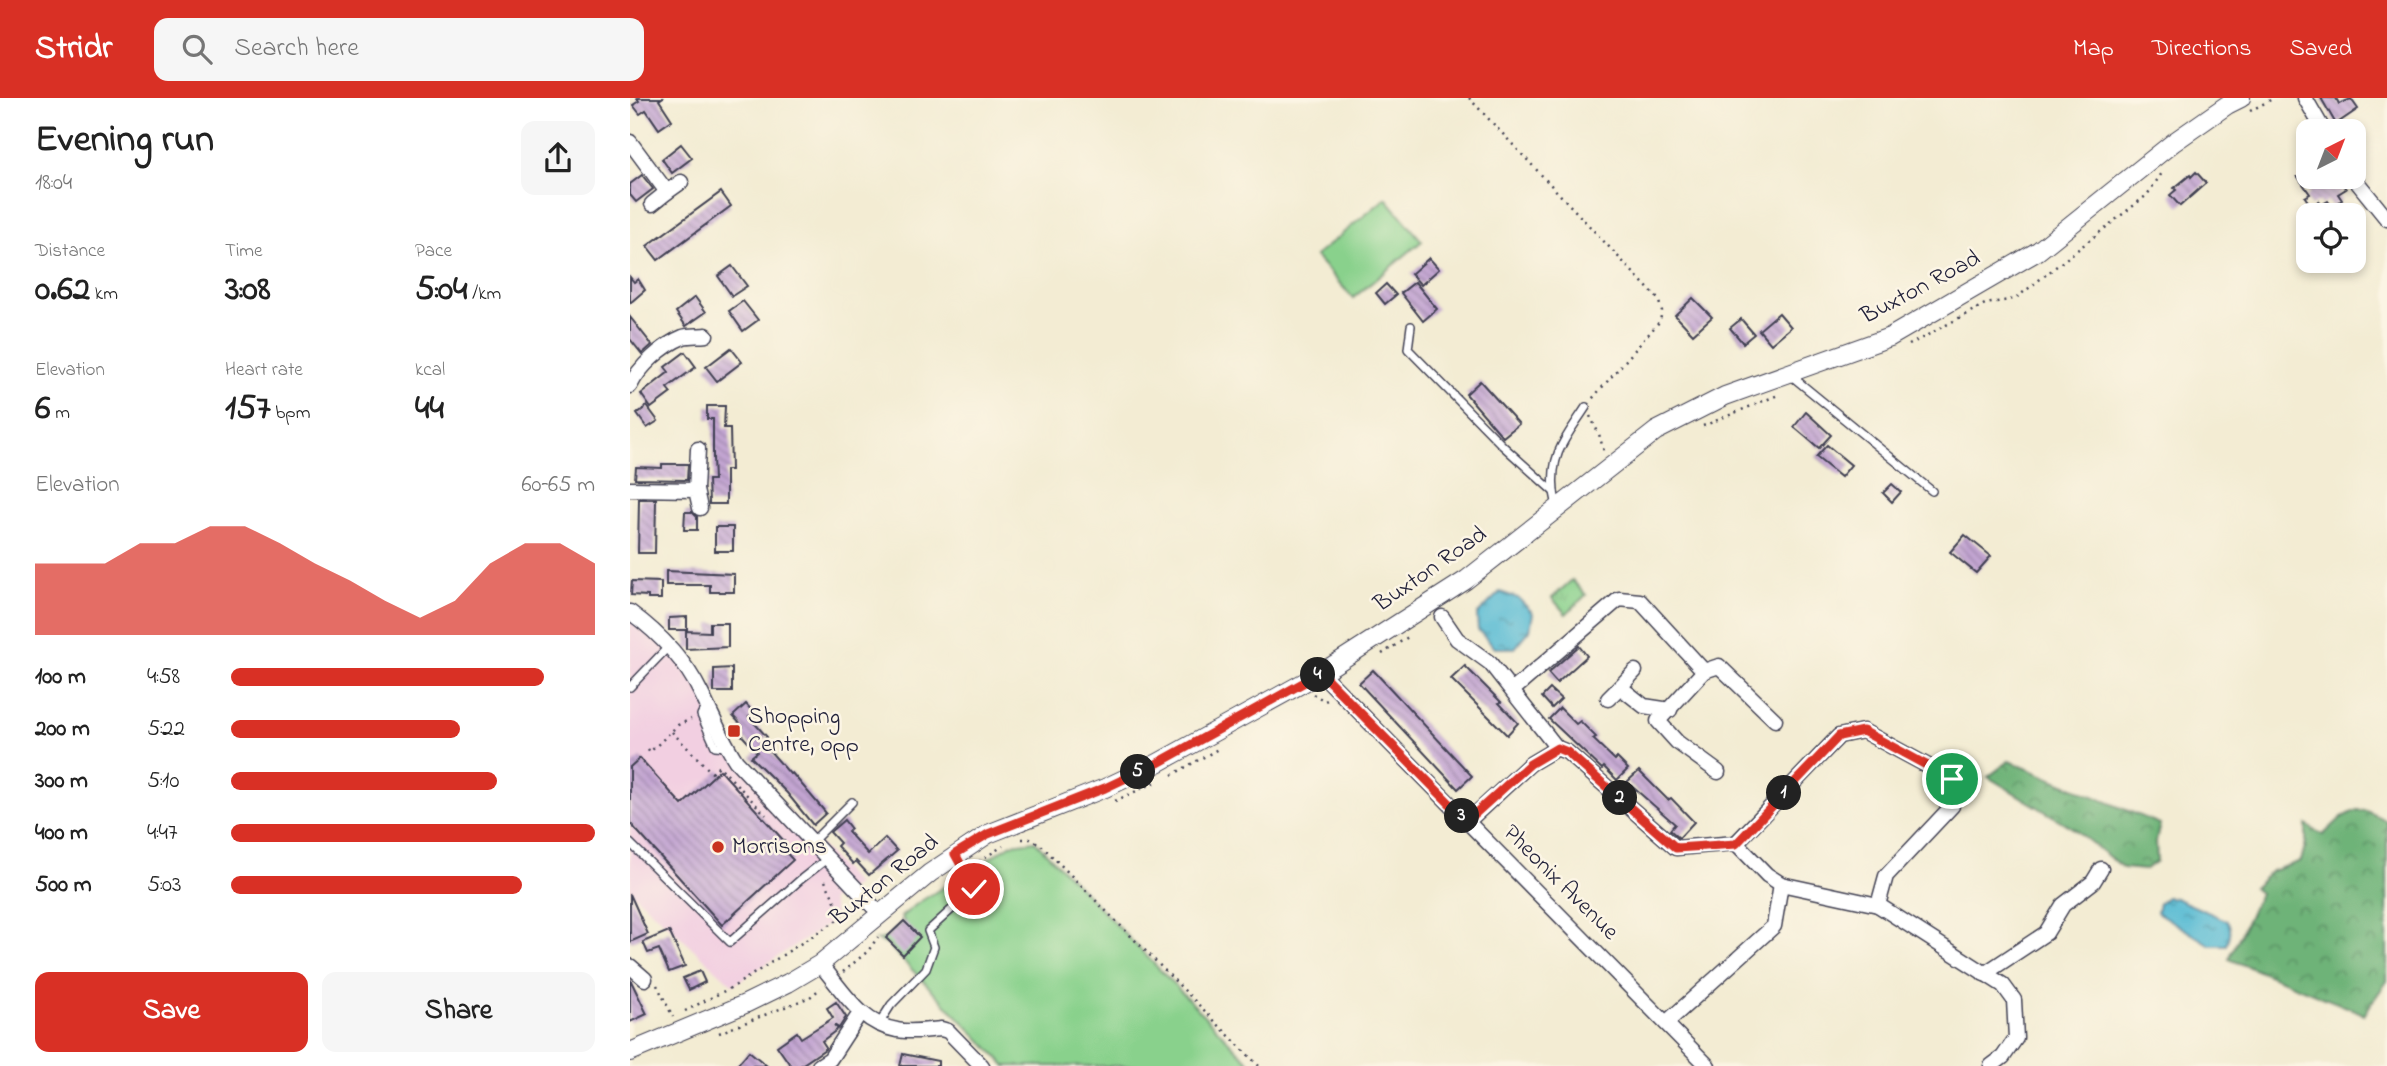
<!DOCTYPE html>
<html lang="en">
<head>
<meta charset="utf-8">
<style>
	:root { --surface:#fff; --page:#f6f6f6; --text:#222; --muted:#767676; --accent:#d93025 }
	body { margin:0; font-family:"Indie Flower",sans-serif; background:var(--page); color:var(--text); height:100vh; display:flex; flex-direction:column; font-size:26px; white-space:nowrap }
	* { box-sizing:border-box; margin:0 }
	p { font-size:23px; color:var(--muted) }
	.icon { flex:none; width:38px; height:38px; fill:none; stroke:currentColor; stroke-width:2; stroke-linecap:round; stroke-linejoin:round }
	.map { position:relative; flex:1; overflow:hidden }
	.details { display:flex; flex-direction:column; background:var(--surface); width:630px }
	.details>* { flex:none }
	.needle { width:46px; rotate:42deg }
	.tools { position:absolute; left:1666px; top:21px; display:grid; gap:14px }
	.tools a { display:grid; place-items:center; width:70px; height:70px; border-radius:14px; background:var(--surface); box-shadow:0 4px 10px #0003; font-size:35px }
	.pin { position:absolute; display:grid; place-items:center; width:60px; height:60px; color:#fff; margin:-30px; border:4px solid #fff; border-radius:50%; box-shadow:0 2px 7px #0007 }
	.km { position:absolute; width:35px; height:35px; margin:-18px; border-radius:50%; background:#222; color:#fff; font-size:19px; line-height:35px; text-align:center }
	.round { display:grid; place-items:center; flex:none; width:74px; height:74px; border-radius:14px; background:var(--page) }
	.headline { display:flex; align-items:center; justify-content:space-between; height:119px; padding:0 35px }
	h1 { font-size:38px; font-weight:700; line-height:52px }
	.metrics { display:grid; grid-template-columns:repeat(3,1fr); gap:10px; height:119px; padding:7px 35px }
	.metrics div { display:grid; align-content:center }
	.metrics b { font-size:35px; font-weight:700 }
	.metrics small { font-size:19px; font-weight:400 }
	.metrics p { font-size:19px }
	.chart { height:196px; padding:14px 35px }
	.chart p { display:flex; justify-content:space-between }
	.chart svg { width:100%; height:126px; margin-top:7px; fill:var(--accent); opacity:.7 }
	.primary-button { display:flex; gap:14px; margin-top:auto; padding:14px 35px }
	.primary-button a { flex:1; height:80px; border-radius:14px; background:var(--accent); color:#fff; font-size:28px; font-weight:700; line-height:80px; text-align:center }
	.primary-button a+a { background:var(--page); color:var(--text) }
	ul { padding:0 35px; list-style:none; font-size:23px }
	li { display:grid; grid-template-columns:112px 84px 1fr; align-items:center; height:52px }
	li i { height:18px; border-radius:9px; background:var(--accent) }
	header { display:flex; align-items:center; gap:42px; box-sizing:border-box; height:98px; padding:0 35px; background:var(--accent); color:#fff }
	header strong { font-size:33px }
	nav { display:flex; gap:38px; margin-inline-start:auto; font-size:24px }
	.search { width:490px; height:63px; background:var(--page); display:flex; align-items:center; gap:18px; box-sizing:border-box; padding:0 24px; border-radius:14px; color:var(--muted); font-size:26px }
	main { display:flex; flex:1; min-height:0 }
	.map>svg:first-child { display:block }
	.built { fill:#f2cfe1 }
	.green { fill:#89d18c; stroke:#567a64; stroke-width:2 }
	.forest { fill:url(#forest-crowns); stroke:#486a5a; stroke-width:2 }
	.park { fill:url(#park-tufts); stroke:#567a64; stroke-width:2 }
	.water { fill:url(#water-ripples); stroke:#3c6e87; stroke-width:2 }
	.building { fill:url(#building-back-hatch) }
	.lines { fill:none; stroke-linecap:round; stroke-linejoin:round }
	.service-casing { stroke:#414052; stroke-width:10 }
	.minor-casing { stroke:#414052; stroke-width:17 }
	.tertiary-casing { stroke:#414052; stroke-width:20 }
	.path { stroke:#414052; stroke-width:2.5; stroke-dasharray:2 5; stroke-linecap:butt }
	.service { stroke:#fff; stroke-width:7 }
	.minor { stroke:#fff; stroke-width:14 }
	.tertiary { stroke:#fff; stroke-width:18 }
	.route-casing { stroke:#fff; stroke-width:14 }
	.route { stroke:#d93025; stroke-width:9 }
	.poi-dot { fill:#c8321e; stroke:#fcf5e5; stroke-width:2.5 }
	.labels { text-anchor:middle; dominant-baseline:central; stroke-width:5; stroke-linejoin:round; paint-order:stroke }
	.street-label { font-size:24px; fill:#22223b; stroke:#fcf5e5 }
	.poi-label { font-size:24px; fill:#22223b; stroke:#fcf5e5; text-anchor:start }
</style>
</head>
<body>
<header>
<strong>Stridr</strong>
<div class="search"><svg class="icon" aria-label="search" viewBox="0 0 24 24"><circle cx="10" cy="10" r="6"/><path d="M15 15l6 6"/></svg>Search here</div>
<nav><a>Map</a><a>Directions</a><a>Saved</a></nav>
</header>
<main>
<section class="details">
<div class="headline"><div><h1>Evening run</h1><p>18:04</p></div><a class="round"><svg class="icon" aria-label="share" viewBox="0 0 24 24"><path d="M12 15V3M7 8l5-5 5 5M5 13v7h14v-7"/></svg></a></div>
<div class="metrics">
<div><p>Distance</p><b>0.62<small> km</small></b></div>
<div><p>Time</p><b>3:08</b></div>
<div><p>Pace</p><b>5:04<small> /km</small></b></div>
</div>
<div class="metrics">
<div><p>Elevation</p><b>6<small> m</small></b></div>
<div><p>Heart rate</p><b>157<small> bpm</small></b></div>
<div><p>kcal</p><b>44</b></div>
</div>
<div class="chart"><p><span>Elevation</span>60–65 m</p>
<svg viewBox="0 0 160 44" preserveAspectRatio="none"><path d="M0 44V19L10 19L20 19L30 12L40 12L50 6L60 6L70 12L80 19L90 25L100 32L110 38L120 32L130 19L140 12L150 12L160 19V44z"/></svg>
</div>
<ul>
<li><b>100 m</b>4:58<i style="width:86%"></i></li>
<li><b>200 m</b>5:22<i style="width:63%"></i></li>
<li><b>300 m</b>5:10<i style="width:73%"></i></li>
<li><b>400 m</b>4:47<i style="width:100%"></i></li>
<li><b>500 m</b>5:03<i style="width:80%"></i></li>
</ul>
<div class="primary-button"><a>Save</a><a>Share</a></div>
</section>
<div class="map">
<svg width="1757" height="968" viewBox="0 0 1757 968">
	<defs>
		<pattern id="forest-crowns" width="20" height="18" patternUnits="userSpaceOnUse" patternTransform="scale(1.75)"><rect width="20" height="18" fill="#6eb378"/><path d="M2 6a3 3 0 1 1 6 0M12 15a3 3 0 1 1 6 0" fill="none" stroke="#5a9164"/></pattern>
		<pattern id="park-tufts" width="24" height="20" patternUnits="userSpaceOnUse" patternTransform="scale(1.75)"><rect width="24" height="20" fill="#89d18c"/><path d="M3 7l-1-3M5 7V3M7 7l1-3M15 17l-1-3M17 17v-4M19 17l1-3" fill="none" stroke="#76b37a"/></pattern>
		<pattern id="water-ripples" width="26" height="14" patternUnits="userSpaceOnUse" patternTransform="scale(1.75)"><rect width="26" height="14" fill="#55bad3"/><path d="M2 4q2-2 4 0t4 0M15 11q2-2 4 0t4 0" fill="none" stroke="#4697ac"/></pattern>
		<pattern id="building-back-hatch" width="6" height="6" patternUnits="userSpaceOnUse" patternTransform="scale(1.75)"><rect width="6" height="6" fill="#c3a5d2"/><path d="M-1 5l2 2M0 0l6 6M5-1l2 2" fill="none" stroke="#9e86ac"/></pattern>
	</defs>
	<rect width="100%" height="100%" fill="#fcf5e5"/>
	<filter id="ink" filterUnits="userSpaceOnUse"><feTurbulence type="fractalNoise" baseFrequency=".0143" numOctaves="2"/><feDisplacementMap in="SourceGraphic" scale="14" xChannelSelector="R" yChannelSelector="G"/><feConvolveMatrix kernelMatrix="1 2 1 2 8 2 1 2 1" color-interpolation-filters="sRGB"/></filter>
	<filter id="wash" filterUnits="userSpaceOnUse"><feTurbulence type="fractalNoise" baseFrequency=".00686" numOctaves="4" result="noise"/><feDisplacementMap in="SourceGraphic" scale="28" xChannelSelector="R" yChannelSelector="G"/><feGaussianBlur stdDeviation="1.57" result="paint"/><feColorMatrix in="noise" values="0 0 0 0 0 0 0 0 0 0 0 0 0 0 0 0 0 1.4 0 .05"/><feComposite in="paint" operator="in"/></filter>
	<g filter="url(#wash)">
		<rect width="100%" height="100%" fill="#f3ecd3"/>
		<polygon class="built" points="0,503 48,548 65,570 81,596 103,647 132,684 227,787 201,802 205,816 202,824 103,887 0,793"/>
		<g class="green">
			<polygon points="756,100 792,143 723,200 685,158"/>
			<polygon points="405,743 623,968 376,968 258,847 246,842 256,840 274,823 271,819 288,805 382,746"/>
		</g>
		<g class="forest">
			<polygon points="1379,663 1530,726 1526,743 1527,763 1515,772 1493,770 1444,731 1358,679"/>
			<polygon points="1727,712 1737,713 1757,723 1757,883 1734,916 1599,861 1630,795 1623,790 1642,773 1671,763 1676,744 1676,727 1693,737 1712,719"/>
		</g>
		<polygon class="park" points="942,482 956,497 936,516 922,500"/>
		<g class="water">
			<polygon points="870,494 888,500 903,515 900,532 885,550 865,550 848,532 847,517"/>
			<path d="M1537 799 1545 800 1596 822C1603 831 1600 837 1597 847H1580L1527 814 1529 805Z"/>
		</g>
		<g id="blocks">
			<g class="building">
				<polygon points="7,0 32,0 29,2 42,22 29,31 16,12 10,16 3,7 9,3"/>
				<polygon points="1691,0 1706,0 1709,6 1721,1 1728,11 1706,26"/>
				<polygon points="51,46 62,60 42,75 32,61"/>
				<polygon points="1566,74 1576,85 1550,108 1540,97 1546,92 1544,90 1560,77 1561,79"/>
				<polygon points="12,77 23,91 6,104 0,97 0,86"/>
				<polygon points="1668,79 1707,79 1716,91 1708,96 1712,102 1702,109 1698,103 1691,107 1689,103 1681,108 1675,99 1680,96"/>
				<polygon points="91,94 101,108 28,162 17,148"/>
				<polygon points="799,160 809,171 791,187 781,176"/>
				<polygon points="102,168 117,188 102,198 88,178"/>
				<polygon points="0,179 4,184 8,181 15,192 0,205"/>
				<polygon points="785,184 807,211 793,223 771,195"/>
				<polygon points="756,186 766,197 755,206 746,195"/>
				<polygon points="65,199 76,214 56,228 46,214"/>
				<polygon points="1063,200 1082,219 1063,236 1045,217"/>
				<polygon points="113,203 128,222 113,233 99,213"/>
				<polygon points="1149,215 1161,229 1141,246 1129,232"/>
				<polygon points="0,219 22,247 12,256 0,241"/>
				<polygon points="1111,221 1124,236 1113,245 1100,230"/>
				<polygon points="101,250 112,264 87,283 76,269"/>
				<polygon points="55,254 66,269 37,290 41,295 21,310 11,296 39,274 35,269"/>
				<polygon points="850,283 889,326 873,339 836,296"/>
				<polygon points="17,308 28,323 17,330 7,316"/>
				<polygon points="77,308 95,308 94,330 100,330 101,372 96,372 96,406 79,406 79,404 78,382 84,382 83,360 83,321 77,321"/>
				<polygon points="1176,314 1201,337 1189,350 1164,329"/>
				<polygon points="1197,347 1221,367 1211,379 1186,359"/>
				<polygon points="32,366 58,366 57,382 5,381 6,369 32,370"/>
				<polygon points="1262,386 1271,394 1262,404 1253,395"/>
				<polygon points="9,401 26,401 25,455 8,455"/>
				<polygon points="55,414 62,414 67,419 67,432 54,432"/>
				<rect x="85" y="429" width="18" height="24"/>
				<polygon points="1335,437 1361,458 1346,475 1320,454"/>
				<polygon points="36,473 104,476 104,494 80,494 80,487 36,487"/>
				<polygon points="2,483 31,484 31,501 18,501 18,498 1,497"/>
				<polygon points="57,519 57,532 39,532 39,520"/>
				<polygon points="80,525 98,525 98,549 56,551 56,533 80,534"/>
				<polygon points="949,548 957,558 927,585 918,575"/>
				<polygon points="835,568 871,604 869,605 888,625 877,637 821,581"/>
				<polygon points="102,570 102,594 84,594 84,571"/>
				<polygon points="743,572 842,678 828,691 729,585"/>
				<polygon points="920,591 931,601 922,610 912,599"/>
				<polygon points="116,606 124,615 119,619 137,639 132,644 160,676 162,675 196,715 183,727 157,695 121,659 127,654 108,633 113,629 103,618"/>
				<polygon points="930,610 946,626 950,623 966,639 963,641 985,662 987,660 998,671 987,682 974,669 972,671 919,621"/>
				<polygon points="10,660 52,707 90,672 154,743 149,747 163,762 92,827 0,725 0,669"/>
				<polygon points="1009,673 1038,702 1041,700 1064,724 1049,740 1040,732 1045,726 997,684"/>
				<polygon points="214,722 221,731 218,734 238,756 255,740 267,753 239,777 226,763 223,766 207,748 210,745 200,734"/>
				<polygon points="0,796 18,836 0,844"/>
				<polygon points="274,823 290,839 273,857 256,840"/>
				<polygon points="39,833 55,868 39,874 29,851 18,855 13,844"/>
				<polygon points="70,873 75,884 59,892 53,880"/>
				<polygon points="0,881 17,916 0,924"/>
				<polygon points="206,904 216,919 209,930 204,927 208,931 192,943 196,949 195,951 170,968 161,968 147,948 167,934 171,940 203,920 197,910"/>
				<polygon points="119,953 137,968 106,968"/>
				<polygon points="273,956 308,963 308,968 270,968"/>
			</g>
		</g>
	</g>
	<g filter="url(#ink)">
		<use href="#blocks" fill-opacity="0" stroke="#414052" stroke-width="2"/>
		<g class="lines">
			<g class="service-casing">
				<g id="service">
					<polyline points="781,228 778,251 873,348 924,394 927,409"/>
					<polyline points="1159,276 1302,393"/>
					<path d="M924 394C920 355 936 340 956 309"/>
					<polyline points="0,589 39,548"/>
					<polyline points="76,607 71,617 85,648 96,649"/>
					<polyline points="182,744 222,704"/>
					<polyline points="0,745 100,844 170,782 198,760"/>
					<polyline points="249,926 261,907 296,871 304,849 298,833 344,791 325,757"/>
				</g>
			</g>
			<g class="minor-casing">
				<g id="minor">
					<polyline points="1675,0 1694,33"/>
					<polyline points="0,44 37,94 51,84"/>
					<polyline points="1723,79 1757,121"/>
					<polyline points="22,106 37,94"/>
					<path d="M0 288C9 269 33 247 53 239 59 237 69 238 76 237"/>
					<polyline points="0,391 66,392 70,410"/>
					<polyline points="66,392 68,351"/>
					<path d="M0 514C30 536 55 562 71 595 83 619 92 642 106 663L250 816"/>
					<polyline points="812,519 827,541 860,565 927,650"/>
					<polyline points="1005,573 990,589 1014,608 1040,612"/>
					<polyline points="691,575 1078,968"/>
					<polyline points="883,592 989,501 1010,503 1074,573"/>
					<polyline points="978,601 990,589"/>
					<polyline points="927,650 937,654 1046,750 1106,745 1137,777 1151,786 1248,807 1373,887 1384,902 1386,940 1373,959 1361,968"/>
					<polyline points="1088,674 1047,644 1028,623 1074,573 1089,568 1145,622"/>
					<polyline points="837,724 900,666 927,650"/>
					<polyline points="1106,745 1209,638 1233,633 1322,681 1322,708 1256,778 1248,807"/>
					<path d="M190 866C213 892 230 926 267 932 281 935 297 932 311 931L318 933 352 968"/>
					<polyline points="0,868 15,881"/>
					<polyline points="1354,876 1416,835 1433,807 1463,784 1471,771"/>
					<polyline points="1036,925 1144,828 1151,786"/>
					<polyline points="189,968 200,961 230,915"/>
				</g>
			</g>
			<g class="tertiary-casing">
				<polyline id="tertiary" points="0,954 115,906 158,885 190,866 300,775 358,736 475,690 528,665 691,575 836,482 1026,333 1095,298 1260,239 1408,153 1544,44 1597,7 1611,0"/>
			</g>
			<g class="path">
				<polyline points="839,0 1028,201 1032,213 1030,223 962,301"/>
				<polyline points="1620,13 1644,0"/>
				<polyline points="1279,247 1355,206 1385,201 1517,97 1534,72"/>
				<polyline points="960,318 969,336 974,354"/>
				<polyline points="1073,328 1148,297"/>
				<polyline points="752,556 778,539"/>
				<polyline points="683,596 695,603 699,601"/>
				<polyline points="42,634 85,678"/>
				<polyline points="18,651 20,654 48,627 61,621"/>
				<polyline points="82,675 89,668 136,717"/>
				<polyline points="542,677 588,651"/>
				<polyline points="485,703 526,684"/>
				<polyline points="392,741 400,741 410,746 629,968"/>
				<polyline points="343,767 373,748"/>
				<polyline points="195,783 213,819"/>
				<polyline points="213,874 238,853 248,839"/>
				<polyline points="27,887 43,919"/>
				<polyline points="55,913 106,887 226,810"/>
				<polyline points="89,935 180,899 191,890"/>
			</g>
			<use href="#service" class="service"/>
			<use href="#minor" class="minor"/>
			<use href="#tertiary" class="tertiary"/>
		</g>
	</g>
	<g class="lines" filter="url(#ink)">
		<g class="route-casing">
			<polyline id="route" points="344,791 325,756 358,736 475,690 528,665 691,575 837,723 900,666 927,650 937,654 1046,750 1106,746 1209,638 1233,633 1322,681"/>
		</g>
		<use href="#route" class="route"/>
	</g>
	<g class="poi-dot">
		<rect x="97" y="626" width="14" height="14" rx="3.5"/>
		<circle cx="88" cy="749" r="7"/>
	</g>
	<g class="labels">
		<g class="street-label">
			<text transform="translate(1291 190) rotate(-28)">Buxton Road</text>
			<text transform="translate(801 472) rotate(-35)">Buxton Road</text>
			<text transform="translate(255 783) rotate(-39)">Buxton Road</text>
			<text transform="translate(930 785) rotate(45)">Pheonix Avenue</text>
		</g>
		<g class="poi-label">
			<text x="118" y="619">Shopping<tspan x="118" dy="28">Centre, opp</tspan></text>
			<text x="102" y="749">Morrisons</text>
		</g>
	</g>
</svg>
<div class="tools">
<a><svg class="needle" viewBox="-14 -14 28 28"><path d="M0-13l5 13h-10z" fill="#e53935"/><path d="M0 13l5-13h-10z" fill="#767676"/></svg></a>
<a><svg class="icon" aria-label="locate" viewBox="0 0 24 24"><circle cx="12" cy="12" r="6"/><path d="M12 2v4M12 18v4M2 12h4M18 12h4"/></svg></a>
</div>
<div class="pin" style="left:1322px;top:681px;background:#1e9e55"><svg class="icon" aria-label="arrive" viewBox="0 0 24 24"><path d="M6 21V4h12l-3 4 3 4H6"/></svg></div>
<div class="pin" style="left:344px;top:791px;background:#d93025"><svg class="icon" aria-label="check" viewBox="0 0 24 24"><path d="M5 12l5 5 9-10"/></svg></div>
<b class="km" style="left:1154px;top:695px">1</b>
<b class="km" style="left:990px;top:700px">2</b>
<b class="km" style="left:832px;top:718px">3</b>
<b class="km" style="left:688px;top:577px">4</b>
<b class="km" style="left:508px;top:674px">5</b>
</div>
</main>
</body>
</html>
